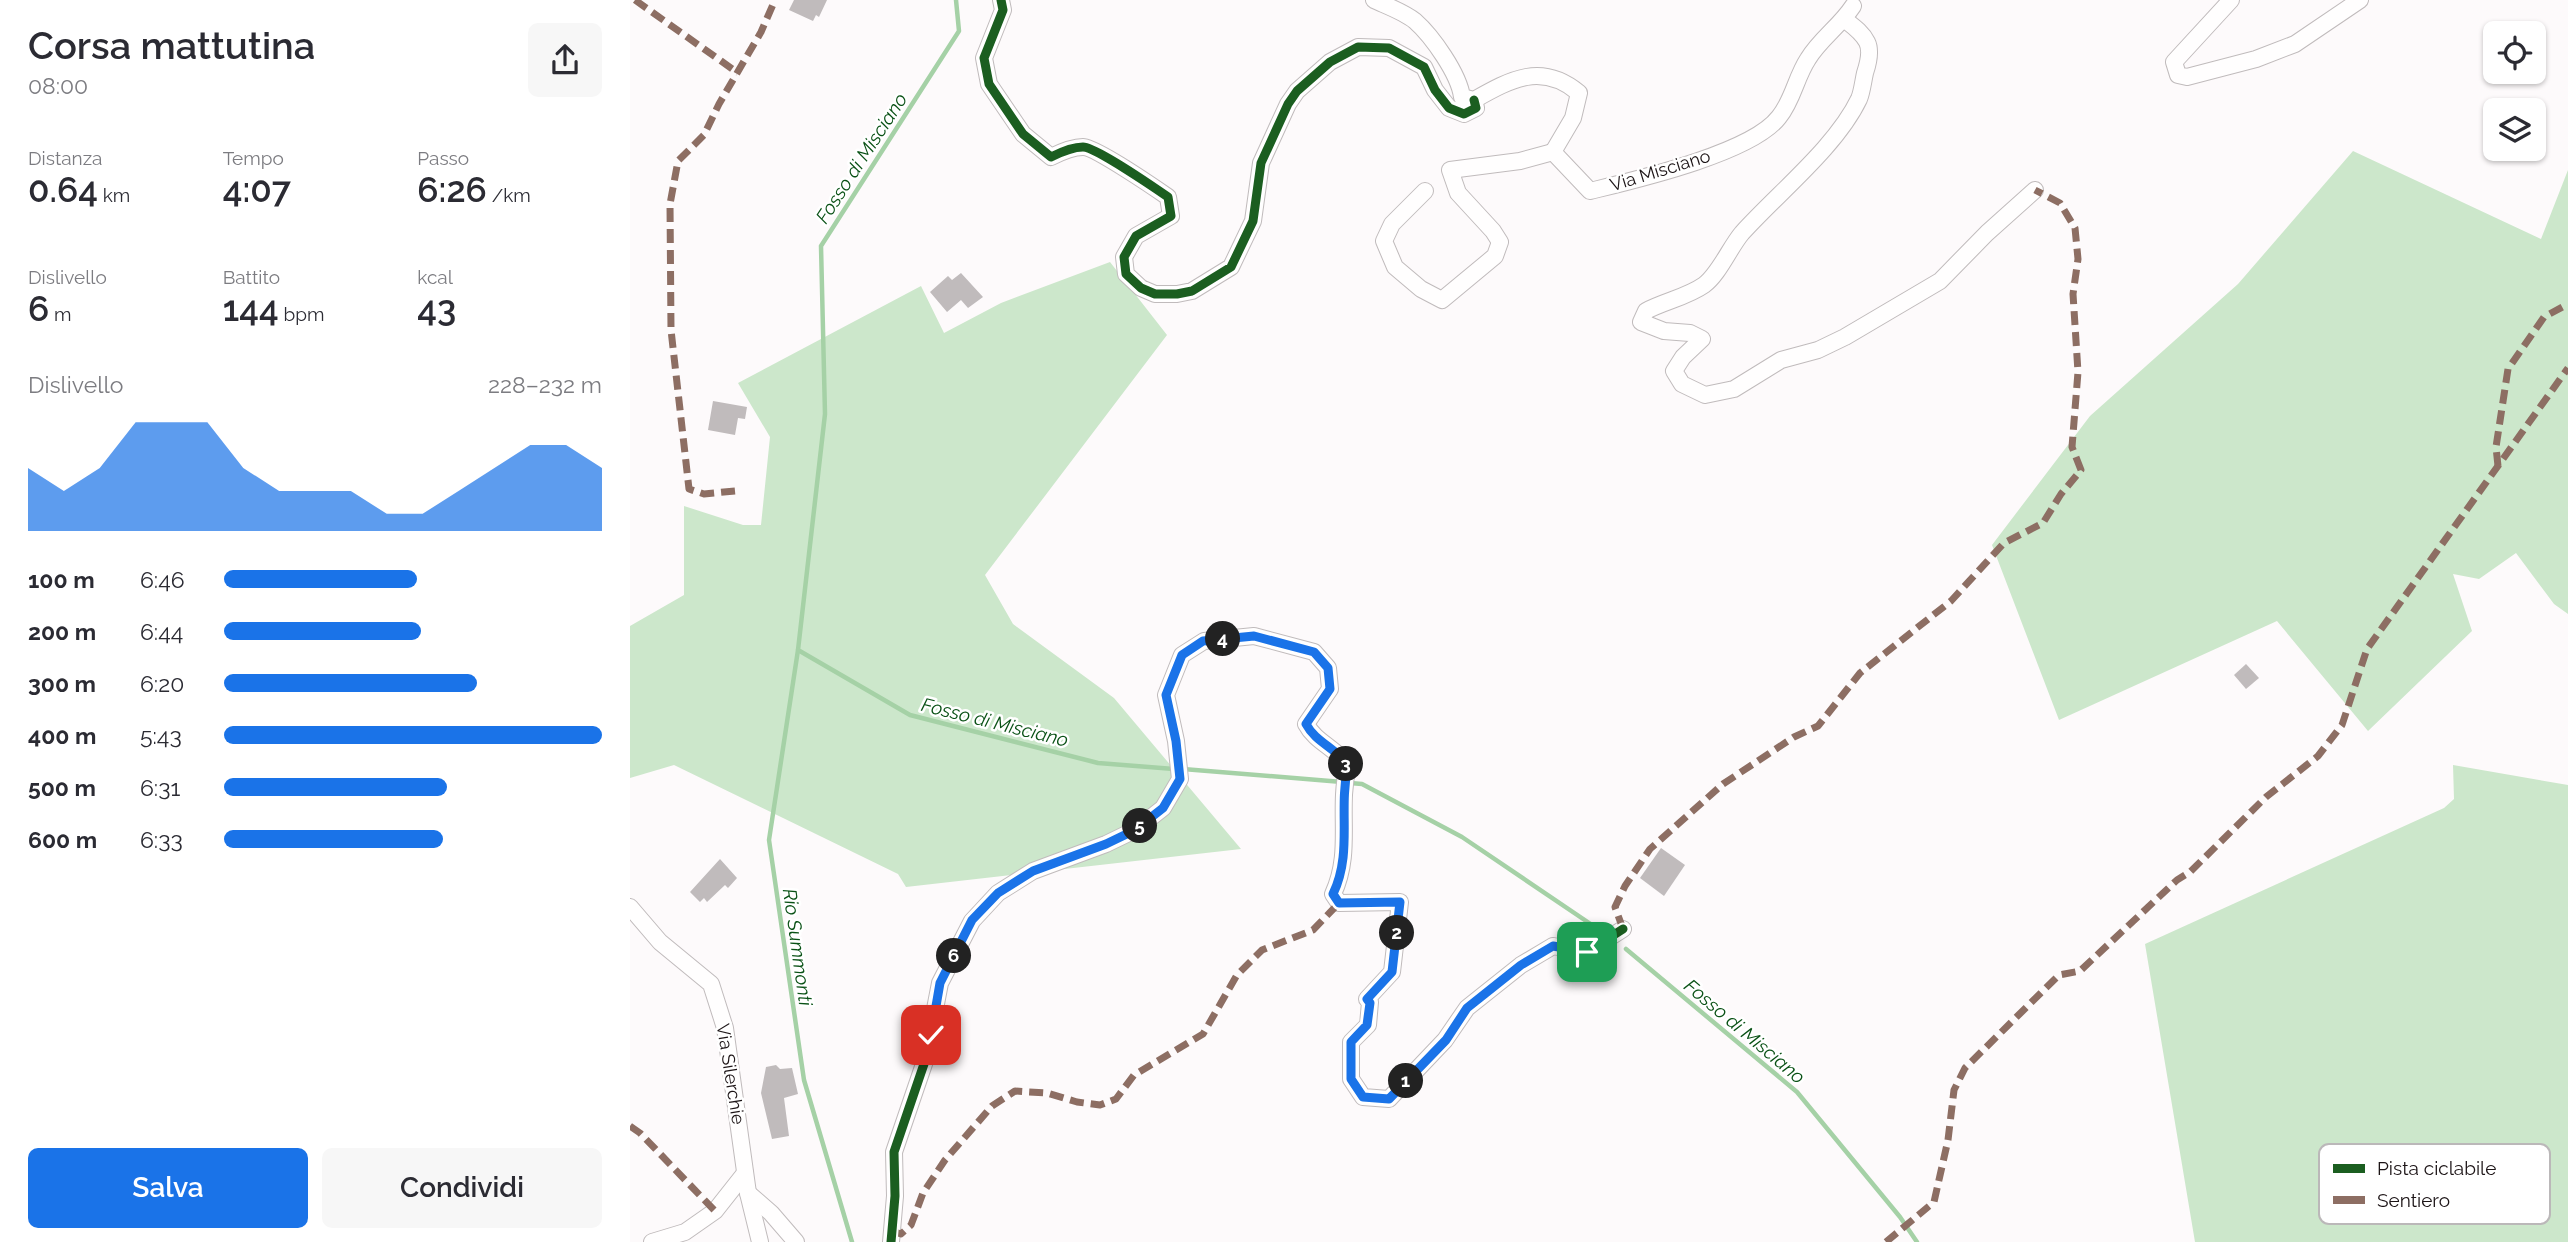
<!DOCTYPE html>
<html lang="it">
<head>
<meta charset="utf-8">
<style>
	:root { --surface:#fff; --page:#f7f7f7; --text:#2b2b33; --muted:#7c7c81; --accent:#1a73e8 }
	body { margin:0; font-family:Raleway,sans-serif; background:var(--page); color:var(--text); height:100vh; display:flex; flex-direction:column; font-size:26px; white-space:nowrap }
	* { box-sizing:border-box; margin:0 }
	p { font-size:23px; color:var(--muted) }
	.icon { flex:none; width:38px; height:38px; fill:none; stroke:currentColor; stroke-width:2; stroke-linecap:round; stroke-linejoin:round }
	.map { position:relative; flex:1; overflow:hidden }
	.details { display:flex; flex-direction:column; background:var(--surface); width:630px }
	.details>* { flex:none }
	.tools { position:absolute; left:1853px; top:21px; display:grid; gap:14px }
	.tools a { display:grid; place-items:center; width:63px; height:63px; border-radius:10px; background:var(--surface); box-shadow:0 2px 5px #0004; font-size:35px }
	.pin { position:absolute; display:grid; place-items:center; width:60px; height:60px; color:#fff; margin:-30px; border-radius:14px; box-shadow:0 4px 10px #0006 }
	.km { position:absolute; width:35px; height:35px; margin:-18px; border-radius:50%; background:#222; color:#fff; font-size:19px; line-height:35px; text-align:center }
	.round { display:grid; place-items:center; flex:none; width:74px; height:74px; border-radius:10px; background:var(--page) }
	.summary { display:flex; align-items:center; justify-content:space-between; height:119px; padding:0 28px }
	h1 { font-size:38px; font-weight:600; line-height:52px }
	.metrics { display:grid; grid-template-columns:repeat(3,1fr); gap:10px; height:119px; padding:7px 28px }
	.metrics div { display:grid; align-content:center }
	.metrics b { font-size:35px; font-weight:600 }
	.metrics small { font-size:19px; font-weight:400 }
	.metrics p { font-size:19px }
	.chart { height:196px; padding:14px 28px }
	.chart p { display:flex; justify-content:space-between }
	.chart svg { width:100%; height:126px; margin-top:7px; fill:var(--accent); opacity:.7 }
	.cta { display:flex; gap:14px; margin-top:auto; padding:14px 28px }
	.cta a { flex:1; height:80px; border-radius:10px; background:var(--accent); color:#fff; font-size:28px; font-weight:600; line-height:80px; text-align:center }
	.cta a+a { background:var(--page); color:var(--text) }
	ul { padding:0 28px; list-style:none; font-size:23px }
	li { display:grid; grid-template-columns:112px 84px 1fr; align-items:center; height:52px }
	li i { height:18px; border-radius:9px; background:var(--accent) }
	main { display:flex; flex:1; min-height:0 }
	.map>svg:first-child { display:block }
	.green { fill:#cce7cb }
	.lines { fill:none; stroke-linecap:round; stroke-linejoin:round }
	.stream { stroke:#a5d1a6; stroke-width:4.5 }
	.building { fill:#c0bbbc }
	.minor-casing { stroke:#c0bbbc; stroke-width:18 }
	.minor { stroke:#fffefe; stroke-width:16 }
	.quiet { stroke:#8d6e63; stroke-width:7; stroke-dasharray:14 7; stroke-linecap:butt }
	.cycleway-casing { stroke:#fff; stroke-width:13 }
	.cycleway { stroke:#1b5e20; stroke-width:9 }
	.route-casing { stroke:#fff; stroke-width:14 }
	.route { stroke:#1a73e8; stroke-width:9 }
	.labels { text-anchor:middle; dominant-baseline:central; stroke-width:5; stroke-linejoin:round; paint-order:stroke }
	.street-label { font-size:18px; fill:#1c1416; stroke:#fff }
	.water-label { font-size:19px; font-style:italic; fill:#095115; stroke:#fff }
	.key { fill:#fff; stroke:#bbb8b9; stroke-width:2 }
	.key-label { font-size:19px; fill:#1c1416 }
</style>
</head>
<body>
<main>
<section class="details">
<div class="summary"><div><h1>Corsa mattutina</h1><p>08:00</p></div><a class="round"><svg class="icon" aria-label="share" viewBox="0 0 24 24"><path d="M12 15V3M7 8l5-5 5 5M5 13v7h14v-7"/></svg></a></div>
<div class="metrics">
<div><p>Distanza</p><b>0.64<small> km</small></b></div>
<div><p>Tempo</p><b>4:07</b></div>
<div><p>Passo</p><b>6:26<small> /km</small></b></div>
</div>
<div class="metrics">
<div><p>Dislivello</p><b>6<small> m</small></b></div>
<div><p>Battito</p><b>144<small> bpm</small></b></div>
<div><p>kcal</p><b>43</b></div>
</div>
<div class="chart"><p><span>Dislivello</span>228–232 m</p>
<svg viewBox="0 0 160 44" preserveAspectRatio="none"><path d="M0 44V22L10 30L20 22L30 6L40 6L50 6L60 22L70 30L80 30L90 30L100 38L110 38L120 30L130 22L140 14L150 14L160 22V44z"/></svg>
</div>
<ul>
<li><b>100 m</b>6:46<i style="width:51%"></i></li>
<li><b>200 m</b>6:44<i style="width:52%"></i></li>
<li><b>300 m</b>6:20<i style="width:67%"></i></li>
<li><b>400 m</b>5:43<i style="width:100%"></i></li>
<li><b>500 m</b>6:31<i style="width:59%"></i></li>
<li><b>600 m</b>6:33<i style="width:58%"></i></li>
</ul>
<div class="cta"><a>Salva</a><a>Condividi</a></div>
</section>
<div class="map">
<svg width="1938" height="1242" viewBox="0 0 1938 1242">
	<rect width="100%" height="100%" fill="#fdfafb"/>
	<g class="green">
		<polygon points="1723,151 1911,239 1938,170 1938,614 1924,604 1886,553 1849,579 1823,574 1842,631 1738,731 1647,621 1429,720 1362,545 1460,416 1608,284"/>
		<polygon points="480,262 537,335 355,575 383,624 484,698 611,849 276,887 268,874 44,765 0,778 0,626 54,595 54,506 113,525 131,525 140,437 108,383 291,286 314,333 371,303"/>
		<polygon points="1823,765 1938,785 1938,1242 1565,1242 1515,944 1814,808 1824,799"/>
	</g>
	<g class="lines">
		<g class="stream">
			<polyline points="326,0 329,31 191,246 195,414 168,650 280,715 468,763 544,769"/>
			<polyline points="168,650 139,840 174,1080 222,1242"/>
			<polyline points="553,769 712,782"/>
			<polyline points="720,783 732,784 832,837 968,929"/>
			<polyline points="996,949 1167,1092 1270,1217 1287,1242"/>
		</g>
	</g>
	<g class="building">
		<polygon points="164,0 197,0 189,17 186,15 183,21 159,10"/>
		<polygon points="331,273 353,297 338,308 331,300 317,312 300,292 318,276 322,280"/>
		<polygon points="83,401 117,407 115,419 108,418 105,435 78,430"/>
		<polygon points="1616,664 1629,678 1616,689 1604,675"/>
		<polygon points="1031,848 1055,865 1034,896 1010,878"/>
		<polygon points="90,859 107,878 98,888 95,885 77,902 74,898 70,902 60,892"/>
		<polygon points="146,1065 150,1069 162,1068 168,1094 154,1098 159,1136 142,1139 131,1093 136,1067"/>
	</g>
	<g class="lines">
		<g class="minor-casing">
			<g id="minor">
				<path d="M371 0 373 10 354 58 359 84 393 134 421 157C429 153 443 147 453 147 465 147 525 188 538 197L541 216 506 236 494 257 496 274 511 288 525 294H547L562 291 601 267 623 221 631 163 658 104 667 91 700 62 728 47 759 48 794 67 805 90 819 108 834 114 846 108 844 100"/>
				<path d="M744 0C757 6 774 12 785 21 802 36 829 74 832 97L844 100C881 79 912 62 949 93L943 118 923 152 960 191C1005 180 1122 153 1149 117 1163 100 1166 77 1178 59 1190 39 1210 26 1223 6"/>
				<polyline points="1601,0 1544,62 1548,75 1557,77 1626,59 1665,44 1730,0"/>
				<path d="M1214 19C1223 26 1232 32 1237 42 1241 50 1238 64 1235 73 1233 82 1232 92 1229 99 1206 147 1148 193 1112 233 1100 247 1089 274 1074 285 1057 297 1035 301 1016 311L1011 322 1034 331 1060 333 1072 339 1053 357 1044 371 1052 384 1075 395 1104 389 1151 360 1188 350 1215 337 1310 281 1357 233 1405 190"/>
				<polyline points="795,191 762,224 754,241 765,267 791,289 812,300 865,256 870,242 863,231 828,193 820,170 890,161 923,152"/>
				<polyline points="0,907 30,942 81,984 95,1028 118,1193 130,1242"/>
				<polyline points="118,1193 141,1213 166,1242"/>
				<polyline points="22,1242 55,1232 85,1211 115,1173"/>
				<path d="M261 1242 265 1196 264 1152 295 1061 310 983 342 921 368 893 403 871 476 844 505 830 533 808 550 779 546 741 536 695 552 655 574 641 624 636 684 652 698 668 700 689 676 724C686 743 707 748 718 766 707 811 723 851 703 894L709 903 770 902 762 972 737 999 740 1002 738 1025 721 1042V1079L733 1097 759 1099 815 1040 837 1008 891 965 923 946 957 952 993 929"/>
			</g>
		</g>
		<use href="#minor" class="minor"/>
		<g class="quiet">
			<polyline points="5,0 108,73"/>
			<polyline points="1868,466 1866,447 1878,369 1914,317 1938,304"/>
			<polyline points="105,491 74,494 59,489 41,330 40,204 48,161 74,135 89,104 131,32 145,0"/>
			<polyline points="993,929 985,907 995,886 1020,849 1093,784 1164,737 1188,726 1230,673 1321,601 1374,543 1413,523 1431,494 1451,470 1442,447 1448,372 1443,294 1448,259 1445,228 1430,203 1405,190"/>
			<polyline points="0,1126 10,1133 85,1211"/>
			<polyline points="262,1231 271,1234 281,1225 293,1193 315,1160 362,1106 385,1091 417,1093 447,1102 470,1105 486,1099 504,1075 573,1034 607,975 632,950 683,930 709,903"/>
			<polyline points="1256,1242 1304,1202 1318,1140 1324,1090 1335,1068 1429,975 1450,971 1547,880 1560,872 1636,797 1688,756 1712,725 1737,649 1938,368"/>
		</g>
		<g class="cycleway-casing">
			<g id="cycleway">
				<path d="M371 0 373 10 354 58 359 84 393 134 421 157C429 153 443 147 453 147 465 147 525 188 538 197L541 216 506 236 494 257 496 274 511 288 525 294H547L562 291 601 267 623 221 631 163 658 104 667 91 700 62 728 47 759 48 794 67 805 90 819 108 834 114 846 108 844 100"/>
				<path d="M261 1242 265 1196 264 1152 295 1061 310 983 342 921 368 893 403 871 476 844 505 830 533 808 550 779 546 741 536 695 552 655 574 641 624 636 684 652 698 668 700 689 676 724C686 743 707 748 718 766 707 811 723 851 703 894L709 903 770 902 762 972 737 999 740 1002 738 1025 721 1042V1079L733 1097 759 1099 815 1040 837 1008 891 965 923 946 957 952 993 929"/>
			</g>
		</g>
		<use href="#cycleway" class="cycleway"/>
	</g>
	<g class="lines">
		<g class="route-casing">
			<path id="route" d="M301 1035 310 983 342 920 368 893 403 871 476 844 505 830 533 808 550 779 546 741 536 695 552 655 573 641 624 636 684 652 698 668 700 689 676 724C686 743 707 748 718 766 708 811 723 852 703 894L709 903 770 902 762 972 737 999 740 1003 737 1025 721 1042V1079L733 1097 759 1099 816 1040 837 1008 891 965 923 946 957 952"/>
		</g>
		<use href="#route" class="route"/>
	</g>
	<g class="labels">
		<g class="street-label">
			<text transform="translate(1030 170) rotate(-17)">Via Misciano</text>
			<text transform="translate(101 1074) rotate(81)">Via Silerchie</text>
		</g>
		<g class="water-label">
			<text transform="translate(231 158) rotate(-57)">Fosso di Misciano</text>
			<text transform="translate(365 722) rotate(14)">Fosso di Misciano</text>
			<text transform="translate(168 947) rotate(82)">Rio Summonti</text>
			<text transform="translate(1115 1031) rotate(40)">Fosso di Misciano</text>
		</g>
	</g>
	<rect x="1689" y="1144" width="231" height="80" rx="10" class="key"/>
	<rect x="1703" y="1164" width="32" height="9" fill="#1b5e20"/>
	<rect x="1703" y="1196" width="32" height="8" fill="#8d6e63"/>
	<g class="key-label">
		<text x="1747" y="1175">Pista ciclabile</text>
		<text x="1747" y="1207">Sentiero</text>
	</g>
</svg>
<div class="tools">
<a><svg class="icon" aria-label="locate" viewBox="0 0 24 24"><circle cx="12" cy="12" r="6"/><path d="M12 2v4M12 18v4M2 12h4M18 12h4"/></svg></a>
<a><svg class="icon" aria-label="layers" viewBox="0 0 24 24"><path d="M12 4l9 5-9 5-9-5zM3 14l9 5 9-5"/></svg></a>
</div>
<div class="pin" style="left:957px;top:952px;background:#1e9e55"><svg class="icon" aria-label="arrive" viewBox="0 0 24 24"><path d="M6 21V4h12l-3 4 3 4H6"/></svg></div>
<div class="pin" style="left:301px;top:1035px;background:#d93025"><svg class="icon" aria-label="check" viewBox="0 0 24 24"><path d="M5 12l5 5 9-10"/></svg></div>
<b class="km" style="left:776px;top:1081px">1</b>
<b class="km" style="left:767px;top:933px">2</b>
<b class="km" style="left:716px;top:764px">3</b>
<b class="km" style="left:593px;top:639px">4</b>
<b class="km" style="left:510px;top:826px">5</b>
<b class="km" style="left:324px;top:956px">6</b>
</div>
</main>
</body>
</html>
